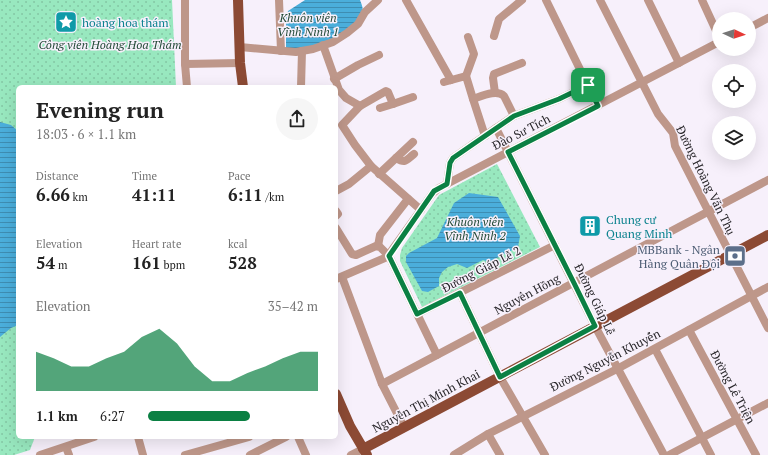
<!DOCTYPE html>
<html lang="en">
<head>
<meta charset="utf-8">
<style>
	:root { --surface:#fff; --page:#f6f6f6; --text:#222; --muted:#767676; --accent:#0b8043 }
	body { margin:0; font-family:"PT Serif",serif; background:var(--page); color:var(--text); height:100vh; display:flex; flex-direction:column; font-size:15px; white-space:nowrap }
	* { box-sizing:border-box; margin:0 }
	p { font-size:13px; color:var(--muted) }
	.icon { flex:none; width:22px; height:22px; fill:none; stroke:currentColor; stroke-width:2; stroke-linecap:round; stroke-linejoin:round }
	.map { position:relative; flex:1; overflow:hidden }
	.details { position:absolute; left:16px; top:85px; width:322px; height:354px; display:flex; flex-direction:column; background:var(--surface); border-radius:6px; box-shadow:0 4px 16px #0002 }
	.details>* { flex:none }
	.needle { width:26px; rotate:94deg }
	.tools { position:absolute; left:712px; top:12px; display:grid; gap:8px }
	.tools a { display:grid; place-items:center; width:44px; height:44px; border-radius:50%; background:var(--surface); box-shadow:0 4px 16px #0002; font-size:20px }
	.pin { position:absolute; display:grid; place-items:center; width:34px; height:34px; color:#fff; margin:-17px; border-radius:8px; box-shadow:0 2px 6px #0006 }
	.round { display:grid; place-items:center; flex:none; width:42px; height:42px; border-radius:21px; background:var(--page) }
	.headline { display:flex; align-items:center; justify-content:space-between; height:68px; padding:0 20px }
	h1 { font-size:22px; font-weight:700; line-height:30px }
	.metrics { display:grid; grid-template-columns:repeat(3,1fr); gap:6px; height:68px; padding:4px 20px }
	.metrics div { display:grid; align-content:center }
	.metrics b { font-size:17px; font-weight:700 }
	.metrics small { font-size:11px; font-weight:400 }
	.metrics p { font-size:11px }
	.chart { height:112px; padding:8px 20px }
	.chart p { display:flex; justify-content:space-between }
	.chart svg { width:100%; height:72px; margin-top:4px; fill:var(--accent); opacity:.7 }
	ul { padding:0 20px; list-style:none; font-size:13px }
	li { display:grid; grid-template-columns:64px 48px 1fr; align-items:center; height:30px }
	li i { height:10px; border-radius:5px; background:var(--accent) }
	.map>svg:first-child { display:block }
	.grass { fill:url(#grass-dots) }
	.water { fill:url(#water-rules) }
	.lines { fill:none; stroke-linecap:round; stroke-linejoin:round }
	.minor { stroke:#be978a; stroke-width:8 }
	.major { stroke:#8c4a34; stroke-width:10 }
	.route-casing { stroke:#fff; stroke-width:8 }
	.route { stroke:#0b8043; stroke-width:5 }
	.labels { text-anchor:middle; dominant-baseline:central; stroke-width:3; stroke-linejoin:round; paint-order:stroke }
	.park-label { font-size:12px; font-style:italic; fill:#224a37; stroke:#f7f0fb }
	.culture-label { font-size:12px; fill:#0d838f; stroke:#f7f0fb; text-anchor:start }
	.street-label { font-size:12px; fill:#272529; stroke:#f7f0fb }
	.service-label { font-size:12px; fill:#4e5e75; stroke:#f7f0fb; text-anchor:end }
</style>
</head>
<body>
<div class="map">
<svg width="768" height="455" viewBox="0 0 768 455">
	<defs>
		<pattern id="grass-dots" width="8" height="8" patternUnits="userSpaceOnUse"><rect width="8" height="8" fill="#98e8bf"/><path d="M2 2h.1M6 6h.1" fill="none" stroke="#83c7a4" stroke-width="1.8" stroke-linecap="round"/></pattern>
		<pattern id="water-rules" width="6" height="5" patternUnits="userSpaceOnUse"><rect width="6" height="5" fill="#4baedb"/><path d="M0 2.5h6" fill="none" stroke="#3e8db2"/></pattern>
	</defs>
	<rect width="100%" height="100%" fill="#f7f0fb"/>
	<g class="grass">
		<polygon points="0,0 172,0 176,87 18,87 18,437 35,437 30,450 14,455 0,455"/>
		<polygon points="497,164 540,247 422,307 400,261 400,255 402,248 439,195"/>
	</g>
	<g class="water">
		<path d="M305 0H360C362 5 364 10 362 15 355 31 324 44 309 48 302 49 293 48 286 49V18L288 11Z"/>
		<polygon points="0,122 11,125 18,131 18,325 11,328 0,337"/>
		<polygon points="469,193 498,197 520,236 518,247 489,262 483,260 467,268 457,264 448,267 442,272 439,278 439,286 428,292 422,291 406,262 406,256 409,253 437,238 454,203"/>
	</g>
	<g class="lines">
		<g class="minor">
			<polyline points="185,0 185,64 187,87"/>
			<polyline points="279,0 281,51"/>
			<polyline points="406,0 451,80"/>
			<polyline points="546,0 598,106"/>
			<polyline points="600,0 658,114 673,133 675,146 768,328"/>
			<polyline points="648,0 679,63"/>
			<polyline points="702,0 719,37"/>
			<polyline points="749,28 768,18"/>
			<polyline points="494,36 499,19 522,0"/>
			<polyline points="323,45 339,90 346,98 360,106 342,125 355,145 371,166 349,184 336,191"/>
			<polyline points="240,47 296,52 313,49 333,42 347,33 358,24 365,12 378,0"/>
			<polyline points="185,64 240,63"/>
			<polyline points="466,76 474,54 468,37"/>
			<polyline points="334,79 358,65 379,55"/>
			<polyline points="444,82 466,76 473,99"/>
			<polyline points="301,87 302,51"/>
			<polyline points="495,93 493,78 494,74 522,63"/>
			<polyline points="360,106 386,91 388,92 393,104 413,97"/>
			<polyline points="380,108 393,104"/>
			<polyline points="496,128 514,116 559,99 588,85"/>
			<path d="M485 136 473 99C482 96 497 89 504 96L514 116"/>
			<path d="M396 158C406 164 406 160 414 154"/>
			<polyline points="371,166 421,210"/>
			<polyline points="379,174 413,142"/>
			<polyline points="447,184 450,163 453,158 496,128 595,326 664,455"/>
			<polyline points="336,211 338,214 336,216"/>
			<polyline points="336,228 352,254 356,255 376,246 380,247 389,256 437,355"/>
			<polyline points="378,246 380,235 408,199"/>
			<polyline points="342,277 382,384 404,427"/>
			<polyline points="336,279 387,257 432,194 439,188 719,42"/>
			<polyline points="460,293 500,377 545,455"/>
			<polyline points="417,314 555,245"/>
			<polyline points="689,330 756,455"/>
			<polyline points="655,349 711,455"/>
			<polyline points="382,384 768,180"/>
			<polyline points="488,434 500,455"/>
			<polyline points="138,437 143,455"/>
			<polyline points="298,437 306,455"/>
			<polyline points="66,447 69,455"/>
			<polyline points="40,455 94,437"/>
			<polyline points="185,455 249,437"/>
			<polyline points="250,455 286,437"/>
			<polyline points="351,455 363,449"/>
			<polyline points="454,455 488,434 617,369 768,287"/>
			<polyline points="669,455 768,403"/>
		</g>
		<g class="major">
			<polyline points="238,0 240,63 243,87"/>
			<polyline points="336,394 350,426 367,455"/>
			<polyline points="363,449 768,235"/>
		</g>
	</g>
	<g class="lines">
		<g class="route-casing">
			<polygon id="route" points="588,85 598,106 508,152 574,283 595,326 500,377 460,293 417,314 389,256 434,191 447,184 450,163 453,158 514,116 559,99"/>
		</g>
		<use href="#route" class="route"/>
	</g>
	<defs>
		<g id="sight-square" transform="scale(1.15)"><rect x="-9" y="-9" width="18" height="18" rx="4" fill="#0f9aa8" stroke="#f7f0fb"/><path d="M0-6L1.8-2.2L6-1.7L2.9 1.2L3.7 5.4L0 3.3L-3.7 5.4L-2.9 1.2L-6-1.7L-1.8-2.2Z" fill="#fff"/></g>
		<g id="building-square" transform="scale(1.15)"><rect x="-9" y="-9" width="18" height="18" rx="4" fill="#0f9aa8" stroke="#f7f0fb"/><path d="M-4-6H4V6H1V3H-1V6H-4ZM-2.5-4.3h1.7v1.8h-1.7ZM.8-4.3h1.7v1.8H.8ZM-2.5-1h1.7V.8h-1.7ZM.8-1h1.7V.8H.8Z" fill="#fff"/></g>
		<g id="bank-square" transform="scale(1.15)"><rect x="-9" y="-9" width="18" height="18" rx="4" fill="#5c6f8a" stroke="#f7f0fb"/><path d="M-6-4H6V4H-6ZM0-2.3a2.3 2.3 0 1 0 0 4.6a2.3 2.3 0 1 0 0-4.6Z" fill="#fff"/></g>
	</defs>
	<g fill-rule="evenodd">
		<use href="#sight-square" x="66" y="22"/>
		<use href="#building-square" x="590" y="226"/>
		<use href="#bank-square" x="735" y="256"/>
	</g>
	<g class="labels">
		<g class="park-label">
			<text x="308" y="17">Khuôn viên<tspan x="308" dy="14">Vĩnh Ninh 1</tspan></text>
			<text x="110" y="44">Công viên Hoàng Hoa Thám</text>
			<text x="475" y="221">Khuôn viên<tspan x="475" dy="14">Vĩnh Ninh 2</tspan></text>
		</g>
		<g class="culture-label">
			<text x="82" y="22">hoàng hoa thám</text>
			<text x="606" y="219">Chung cư<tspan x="606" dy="14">Quang Minh</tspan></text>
		</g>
		<g class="street-label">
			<text transform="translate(521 132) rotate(-27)">Đào Sư Tích</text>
			<text transform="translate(706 180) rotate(64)">Đường Hoàng Văn Thụ</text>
			<text transform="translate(481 269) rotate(-27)">Đường Giáp Lễ 2</text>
			<text transform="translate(527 294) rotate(-28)">Nguyên Hồng</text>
			<text transform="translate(595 299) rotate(64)">Đường Giáp Lễ</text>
			<text transform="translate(605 360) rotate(-27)">Đường Nguyễn Khuyến</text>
			<text transform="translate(733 387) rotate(62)">Đường Lê Triện</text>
			<text transform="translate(426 401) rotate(-28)">Nguyễn Thị Minh Khai</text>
		</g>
		<g class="service-label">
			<text x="720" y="249">MBBank - Ngân<tspan x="720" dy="14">Hàng Quân Đội</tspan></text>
		</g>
	</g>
</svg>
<div class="tools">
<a><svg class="needle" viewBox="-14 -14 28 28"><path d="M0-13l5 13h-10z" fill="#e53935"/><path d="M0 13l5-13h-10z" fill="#767676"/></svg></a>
<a><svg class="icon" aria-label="locate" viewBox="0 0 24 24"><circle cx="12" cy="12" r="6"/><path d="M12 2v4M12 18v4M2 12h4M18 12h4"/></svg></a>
<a><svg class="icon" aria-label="layers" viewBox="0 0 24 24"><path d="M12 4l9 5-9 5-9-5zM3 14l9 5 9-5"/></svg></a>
</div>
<div class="pin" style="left:588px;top:85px;background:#1e9e55"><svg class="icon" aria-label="arrive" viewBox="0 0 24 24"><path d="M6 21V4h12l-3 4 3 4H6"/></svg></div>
<section class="details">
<div class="headline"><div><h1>Evening run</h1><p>18:03 · 6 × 1.1 km</p></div><a class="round"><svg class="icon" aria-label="share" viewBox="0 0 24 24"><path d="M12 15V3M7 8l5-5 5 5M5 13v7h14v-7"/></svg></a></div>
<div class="metrics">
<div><p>Distance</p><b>6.66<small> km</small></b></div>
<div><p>Time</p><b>41:11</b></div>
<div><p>Pace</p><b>6:11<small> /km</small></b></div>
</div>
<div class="metrics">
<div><p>Elevation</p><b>54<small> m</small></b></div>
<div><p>Heart rate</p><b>161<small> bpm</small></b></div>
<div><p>kcal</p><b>528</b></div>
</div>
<div class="chart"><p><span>Elevation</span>35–42 m</p>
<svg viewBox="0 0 160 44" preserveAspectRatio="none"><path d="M0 44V20L10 24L20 29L30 29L40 24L50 20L60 11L70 6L80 15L90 29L100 38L110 38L120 33L130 29L140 24L150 20L160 20V44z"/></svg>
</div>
<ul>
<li><b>1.1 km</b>6:27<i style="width:60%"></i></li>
</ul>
</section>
</div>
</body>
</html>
